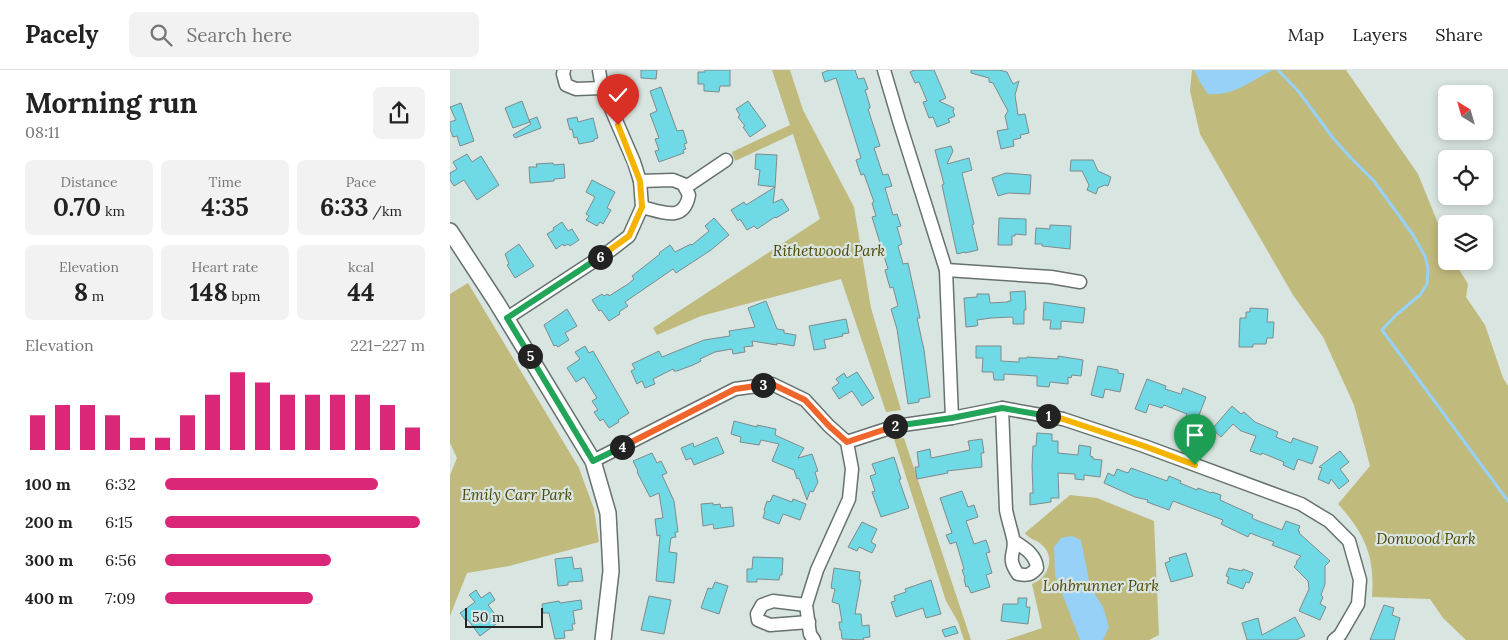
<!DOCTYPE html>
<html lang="en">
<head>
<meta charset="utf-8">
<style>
	:root { --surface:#fff; --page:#f2f2f2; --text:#222; --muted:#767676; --line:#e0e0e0; --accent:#db2777 }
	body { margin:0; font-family:Lora,serif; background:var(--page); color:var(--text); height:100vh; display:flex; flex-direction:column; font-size:19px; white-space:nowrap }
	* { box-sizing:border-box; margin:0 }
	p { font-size:16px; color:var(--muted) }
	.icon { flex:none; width:28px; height:28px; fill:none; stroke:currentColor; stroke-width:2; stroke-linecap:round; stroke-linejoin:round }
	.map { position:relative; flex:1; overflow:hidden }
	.details { display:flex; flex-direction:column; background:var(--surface); width:450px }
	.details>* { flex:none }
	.needle { width:32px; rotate:323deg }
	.buttons { position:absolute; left:988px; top:15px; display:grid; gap:10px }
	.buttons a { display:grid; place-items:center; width:55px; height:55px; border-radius:8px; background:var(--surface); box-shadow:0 2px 8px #0003; font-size:25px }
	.scale { position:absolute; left:15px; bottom:12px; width:78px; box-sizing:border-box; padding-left:5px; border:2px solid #222725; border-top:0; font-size:14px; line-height:18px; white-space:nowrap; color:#222725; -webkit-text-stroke:4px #d9e5e0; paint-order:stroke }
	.pin { position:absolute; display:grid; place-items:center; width:42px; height:42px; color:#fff; margin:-51px -21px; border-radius:50% 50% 50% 0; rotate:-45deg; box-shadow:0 0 5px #0007 }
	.pin .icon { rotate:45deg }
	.km { position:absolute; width:25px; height:25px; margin:-12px; border-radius:50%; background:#222; color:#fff; font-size:14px; line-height:25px; text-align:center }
	.round { display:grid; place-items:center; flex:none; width:52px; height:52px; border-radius:8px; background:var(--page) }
	.head { display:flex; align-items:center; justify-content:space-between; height:85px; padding:0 25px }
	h1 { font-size:28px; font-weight:700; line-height:38px }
	.figures { display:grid; grid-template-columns:repeat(3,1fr); gap:8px; height:85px; padding:5px 25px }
	.figures div { display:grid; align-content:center; border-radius:8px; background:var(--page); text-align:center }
	.figures b { font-size:25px; font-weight:700 }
	.figures small { font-size:14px; font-weight:400 }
	.figures p { font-size:14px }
	.chart { height:140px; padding:10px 25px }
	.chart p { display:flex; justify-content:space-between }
	.chart svg { width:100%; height:90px; margin-top:5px; stroke:var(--accent); stroke-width:6 }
	ul { padding:0 25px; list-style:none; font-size:16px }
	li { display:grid; grid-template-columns:80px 60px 1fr; align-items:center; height:38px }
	li i { height:12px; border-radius:6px; background:var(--accent) }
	header { display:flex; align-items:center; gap:30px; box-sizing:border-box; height:70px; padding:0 25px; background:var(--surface); border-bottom:1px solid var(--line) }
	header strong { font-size:24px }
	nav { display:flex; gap:28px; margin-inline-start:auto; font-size:18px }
	.search { width:350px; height:45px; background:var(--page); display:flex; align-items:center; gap:12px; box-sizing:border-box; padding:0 18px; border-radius:8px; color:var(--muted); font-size:19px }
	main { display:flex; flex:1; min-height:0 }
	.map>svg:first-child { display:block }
	.green { fill:#c0ba7d }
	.water { fill:#97d1f7 }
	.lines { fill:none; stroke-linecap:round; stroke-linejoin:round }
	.stream { stroke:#97d1f7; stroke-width:3 }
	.building { fill:#6fdae5; stroke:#7f8b8c }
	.minor-casing { stroke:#67716d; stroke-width:15 }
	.tertiary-casing { stroke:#67716d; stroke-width:18 }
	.minor { stroke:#fff; stroke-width:12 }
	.tertiary { stroke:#fff; stroke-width:15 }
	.split-1-casing { stroke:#fff; stroke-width:10 }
	.split-2-casing { stroke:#fff; stroke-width:10 }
	.split-3-casing { stroke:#fff; stroke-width:10 }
	.split-4-casing { stroke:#fff; stroke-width:10 }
	.split-5-casing { stroke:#fff; stroke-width:10 }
	.split-6-casing { stroke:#fff; stroke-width:10 }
	.split-7-casing { stroke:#fff; stroke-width:10 }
	.split-1 { stroke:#f5b400; stroke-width:6 }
	.split-2 { stroke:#22a559; stroke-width:6 }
	.split-3 { stroke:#f0652b; stroke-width:6 }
	.split-4 { stroke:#f0652b; stroke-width:6 }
	.split-5 { stroke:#22a559; stroke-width:6 }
	.split-6 { stroke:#22a559; stroke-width:6 }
	.split-7 { stroke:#f5b400; stroke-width:6 }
	.labels { text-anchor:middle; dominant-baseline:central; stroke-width:4.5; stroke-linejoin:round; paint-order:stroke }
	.park-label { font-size:15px; font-style:italic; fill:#4c4606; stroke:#d9e5e0 }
</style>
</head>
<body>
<header>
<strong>Pacely</strong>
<div class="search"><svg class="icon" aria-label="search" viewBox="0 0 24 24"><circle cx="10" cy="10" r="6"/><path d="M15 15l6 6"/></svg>Search here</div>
<nav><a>Map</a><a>Layers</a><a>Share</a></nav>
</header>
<main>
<section class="details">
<div class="head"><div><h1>Morning run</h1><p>08:11</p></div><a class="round"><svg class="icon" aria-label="share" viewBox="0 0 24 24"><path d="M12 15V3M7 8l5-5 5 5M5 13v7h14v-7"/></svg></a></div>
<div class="figures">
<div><p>Distance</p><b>0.70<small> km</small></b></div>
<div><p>Time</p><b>4:35</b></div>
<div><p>Pace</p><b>6:33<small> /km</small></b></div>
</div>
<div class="figures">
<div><p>Elevation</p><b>8<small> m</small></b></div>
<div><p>Heart rate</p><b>148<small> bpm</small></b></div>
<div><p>kcal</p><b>44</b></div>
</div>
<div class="chart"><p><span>Elevation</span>221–227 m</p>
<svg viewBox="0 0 160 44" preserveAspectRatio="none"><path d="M5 44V27M15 44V22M25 44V22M35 44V27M45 44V38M55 44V38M65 44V27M75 44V17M85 44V6M95 44V11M105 44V17M115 44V17M125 44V17M135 44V17M145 44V22M155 44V33"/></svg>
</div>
<ul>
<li><b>100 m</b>6:32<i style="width:82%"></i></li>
<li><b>200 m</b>6:15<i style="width:98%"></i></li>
<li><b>300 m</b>6:56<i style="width:64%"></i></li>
<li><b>400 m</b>7:09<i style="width:57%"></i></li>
</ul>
</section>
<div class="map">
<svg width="1058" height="570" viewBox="0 0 1058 570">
	<rect width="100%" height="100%" fill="#d9e5e0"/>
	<g class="green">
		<polygon points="322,0 340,0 353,40 404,137 421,238 451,340 436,342 391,209 251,246 207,265 203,258 370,149 343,64 285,91 282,82 340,55"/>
		<path d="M742 0H896L968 104 996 173V191H1004L1018 214 1016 227 1035 255 1053 308 1058 316V570H1016L993 548 980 529 922 527C925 486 915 464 888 434L920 396 904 335 873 267 843 225 750 64 740 21Z"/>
		<polygon points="18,213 129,398 144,439 149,472 59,496 17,503 0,546 0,405 7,388 0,373 0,224"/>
		<polygon points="454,368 521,570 514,570 508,552 496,531 444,369"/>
		<path d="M620 425 647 428 704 451 709 565 699 570H556L592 558 582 514C599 508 606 486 591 474 585 469 579 469 575 463Z"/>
	</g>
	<g class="water">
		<path d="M744 0H824C802 9 785 27 758 24L751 14Z"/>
		<polygon points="622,466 631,470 640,516 653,537 659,557 653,570 630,570 605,505 604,477 611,468"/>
	</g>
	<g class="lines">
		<polyline class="stream" points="828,0 849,22 883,68 900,87 924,111 963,165 975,186 978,199 977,214 970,225 946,245 932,260 1058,431"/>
	</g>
	<g class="building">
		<polygon points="191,0 207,0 206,9 191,8"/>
		<polygon points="255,0 280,0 280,16 270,16 269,22 254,21 254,14 248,14 248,2 255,2"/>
		<polygon points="379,0 405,0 408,9 414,8 418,19 415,20 420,36 420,38 418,39 430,76 424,78 433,105 438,104 442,116 435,118 443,145 447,144 451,156 447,157 452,174 448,176 453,194 458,193 470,248 467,248 474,280 480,327 469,329 469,332 458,334 447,259 441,239 448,236 443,217 440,218 435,200 438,199 422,147 426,146 422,133 424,132 414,104 411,105 406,90 411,88 386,8 375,12 372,3"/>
		<polygon points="465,0 484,0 496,28 489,31 504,38 503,41 505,46 498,49 500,52 487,57 483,47 479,48 473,32 477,31 469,12 465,13 460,2"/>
		<polygon points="521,0 549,0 557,2 563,14 569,11 565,25 568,45 575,44 579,63 570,65 571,68 563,70 564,76 551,79 547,61 558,59 555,46 558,41 543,13 539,12 539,8 521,3"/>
		<polygon points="211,17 227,61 233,60 237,73 234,74 236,79 233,80 234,83 209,92 205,81 209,80 205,69 209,68 200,44 207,41 200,21"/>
		<polygon points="72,31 79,50 87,47 91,58 65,68 63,65 81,54 79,50 80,52 63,58 55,38"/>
		<polygon points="298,31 316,56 300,67 293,57 295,56 288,47 290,45 286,39"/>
		<polygon points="11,33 24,71 10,76 7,66 3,67 0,59 0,52 6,50 0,37"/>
		<polygon points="127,47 128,52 143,48 148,68 144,69 144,71 129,74 127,67 124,68 122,59 120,60 117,49"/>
		<polygon points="501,76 503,81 497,94 519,88 522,100 512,103 524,154 522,155 528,180 515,183 515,182 507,184 495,129 492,115 494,114 485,80"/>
		<polygon points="17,84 22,92 31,86 49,115 27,130 14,110 4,116 0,110 0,103 7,99 3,92"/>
		<polygon points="306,84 327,85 325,117 308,115 310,100 305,99"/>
		<polygon points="621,90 643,90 648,101 661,107 658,116 655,115 648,118 646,124 637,120 639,115 632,101 620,101"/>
		<polygon points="103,93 104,95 114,94 115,108 104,109 104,111 80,113 79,97 87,97 86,94"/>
		<polygon points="556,103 581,105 580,124 558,123 548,126 542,108"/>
		<polygon points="142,110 165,122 157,138 161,140 153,154 150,152 147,156 136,150 139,146 136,144 145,127 136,122"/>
		<polygon points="325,117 323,133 332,129 339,140 326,148 325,147 307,159 304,156 297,160 290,149 288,151 281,140 294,132 296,135"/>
		<polygon points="264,148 279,165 261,180 226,203 223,199 175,232 178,236 169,242 170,244 159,251 151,240 149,241 142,230 152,224 154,226 158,224 159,226 178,214 184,209 182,206 210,184 209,183 220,175 225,182 241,174 242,175 259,161 255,156"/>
		<polygon points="549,148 576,149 576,165 565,164 565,166 562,166 562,175 548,175"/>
		<polygon points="112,152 118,161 122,159 129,170 120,176 118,174 114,176 113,174 106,179 97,164 104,160 103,158"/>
		<polygon points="600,155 621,156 620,179 592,176 592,174 585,174 586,158 600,159"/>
		<polygon points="69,174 84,196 65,208 57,195 59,194 55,184"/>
		<polygon points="575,221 576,240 574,240 574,254 563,254 563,248 562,247 541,248 527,250 528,255 526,256 516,257 514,228 527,227 527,224 539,224 540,233 558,232 558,231 561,231 560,222"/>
		<polygon points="316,231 327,259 334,260 334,263 346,265 344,276 327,273 327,275 302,271 303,276 294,277 295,282 283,284 282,279 265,282 250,289 251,291 243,295 227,301 224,301 223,299 203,309 205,314 195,318 192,311 187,314 181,301 185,299 182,294 209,281 212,287 254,270 280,266 279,261 305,257 298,238"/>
		<polygon points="594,232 635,238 633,253 611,251 611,259 600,259 601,250 593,250"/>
		<polygon points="800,238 818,239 817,252 824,252 823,268 817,268 816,274 803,274 803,277 789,277 790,248 796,248 796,242 800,242"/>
		<polygon points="117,239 127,256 115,263 119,270 108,277 106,275 104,276 94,255"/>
		<polygon points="396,249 399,263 392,264 393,266 374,270 376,278 364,280 359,256"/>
		<polygon points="135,276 139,283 143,281 179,343 168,350 169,352 159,358 153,349 150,351 144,342 148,340 142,331 147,328 134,307 126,312 117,298 130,289 125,282"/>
		<polygon points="526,276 551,276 551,291 569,292 569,288 577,288 577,287 608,289 608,286 633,290 631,306 622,305 621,308 618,307 618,314 600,312 599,317 587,316 587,306 554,304 554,310 544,310 543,302 532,302 533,288 526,288"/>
		<polygon points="648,296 668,300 668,303 674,304 670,322 655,319 653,328 641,325"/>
		<polygon points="407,302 424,328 412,336 402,321 389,329 382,318 389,313 386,309 394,303 397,308"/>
		<polygon points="697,309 716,316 715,319 731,324 733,318 756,327 744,358 733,353 737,344 714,335 712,338 699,334 696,343 685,339"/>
		<polygon points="782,336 791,344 794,342 805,352 828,362 826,367 841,373 843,368 868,377 862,394 848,389 844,400 833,395 834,392 812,383 811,385 800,381 806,366 791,361 783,354 771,367 762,359"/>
		<polygon points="284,351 307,357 307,355 326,359 325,365 354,378 348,388 362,384 368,401 365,402 368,412 363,422 360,421 357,430 349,408 347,409 344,400 322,391 329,374 311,370 309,375 290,372 291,367 281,364"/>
		<polygon points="587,363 602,364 602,371 608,371 608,383 628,385 629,375 641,377 640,386 643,387 643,389 652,390 650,407 634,405 634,410 625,409 625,404 608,403 609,428 601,428 601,432 580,435 580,423 583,423 582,396 583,376 586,376"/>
		<polygon points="267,367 274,383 244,395 241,388 236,390 231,378 243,373 244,377"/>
		<polygon points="532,369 534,383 531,383 532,397 497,401 498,403 467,409 465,397 469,397 467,382 480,379 481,388 520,380 518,371"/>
		<polygon points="890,381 899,392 890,399 899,411 889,419 881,409 879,414 868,409 872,398 869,397"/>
		<polygon points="202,383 207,393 211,391 217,403 212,405 224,431 228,462 225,462 226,467 221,468 219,482 227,483 224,513 206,511 210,465 207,466 205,449 213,448 209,423 200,427 187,402 188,401 183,391"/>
		<polygon points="444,387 451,409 449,410 459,438 431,447 422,422 425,421 420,406 426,404 422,394"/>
		<polygon points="681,398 717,411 719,406 731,411 730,413 747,420 748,418 761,423 762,422 771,425 770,430 803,445 802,448 806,450 832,460 836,451 850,456 848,461 850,462 849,463 880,491 875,496 875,514 871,525 873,527 870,534 876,537 870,550 849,541 859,519 858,511 844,497 847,493 846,492 851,486 822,475 824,472 805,465 800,463 798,467 771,454 773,450 723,431 719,440 697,432 698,430 685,427 654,413 658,403 664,406 667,399 678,403"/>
		<polygon points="512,421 518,437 524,435 528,447 516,451 524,474 536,470 540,482 536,483 542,503 536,505 540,517 521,523 518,516 516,517 514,509 515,508 512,500 514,499 506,472 500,474 496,465 502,463 490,428"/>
		<polygon points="323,425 342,432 343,429 356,434 350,450 333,444 329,454 313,448 315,441 314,440 317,431 320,432"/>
		<polygon points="263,433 263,435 270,434 271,438 282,437 284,456 264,459 263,454 253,456 251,434"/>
		<polygon points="412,452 427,459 421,472 426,475 422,483 409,477 407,481 398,477"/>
		<polygon points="736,483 743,506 721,512 715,493 720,491 719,488"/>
		<polygon points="122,487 124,499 131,498 133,511 118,512 118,515 108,516 105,489"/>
		<polygon points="303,487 333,488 332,505 330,505 329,510 307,509 307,512 297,512 297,499 302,499"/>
		<polygon points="384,498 410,502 409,510 411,510 405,544 411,544 412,556 419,555 420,567 413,568 414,570 392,569 391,560 390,560 389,552 392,552 389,534 382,532 385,519 381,518"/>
		<polygon points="779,498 792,501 793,499 803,503 799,513 796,512 793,519 777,513 779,507 776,506"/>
		<polygon points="481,510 491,544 476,548 473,538 446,547 441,532 445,531 444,526 456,522 455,519"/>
		<polygon points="265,512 278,516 269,544 251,538 258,518 262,519"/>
		<polygon points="26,520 31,528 40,522 45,530 38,535 50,551 30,566 18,550 16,551 10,543 25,532 19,525"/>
		<polygon points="199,526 221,530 214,564 191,560"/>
		<polygon points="568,528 577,528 576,537 580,537 578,554 551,551 553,534 568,534"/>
		<polygon points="131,530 132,539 123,541 125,554 122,554 123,560 114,561 115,568 105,569 99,543 93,543 92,534 109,531 110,533"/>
		<polygon points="934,535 944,538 942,545 950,548 944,570 920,570"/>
		<polygon points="845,547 855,566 846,570 797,570 792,553 808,548 812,565"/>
		<polygon points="505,556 508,563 495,567 492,560"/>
	</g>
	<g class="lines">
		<g class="minor-casing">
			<g id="minor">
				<polyline points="114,0 113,4 116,15 126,19 152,18"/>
				<polyline points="434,0 449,51 496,200 502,348"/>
				<path d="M190 111 223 110 233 114 239 125C234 153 212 142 192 137"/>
				<polyline points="236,117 276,90"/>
				<polyline points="496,200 601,207 630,212"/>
				<polyline points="57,248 161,180 179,166 192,137 190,111 184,92 152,18 149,0"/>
				<path d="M552 338 556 440C558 450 561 459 563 468 567 483 555 486 568 504 577 506 581 505 587 498 586 485 575 478 564 471"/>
				<polyline points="397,372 446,356 502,348 552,338 613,349 694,376 851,434 879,451 899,471 910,510 908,534 890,565 884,570"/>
				<polyline points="143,391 285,319 322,314 355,330 379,356 397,372 402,399 399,429 367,500 356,535 360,564 364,570"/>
				<polyline points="356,535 323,531 312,535 307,544 308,550 320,555 359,552"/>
			</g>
		</g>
		<g class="tertiary-casing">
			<polyline id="tertiary" points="0,161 47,233 143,391 158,443 161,501 153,570"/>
		</g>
		<use href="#minor" class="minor"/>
		<use href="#tertiary" class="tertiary"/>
	</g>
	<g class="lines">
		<g class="split-1-casing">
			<polyline id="split-1" points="598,346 613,349 694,376 745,395"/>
		</g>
		<g class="split-2-casing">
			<polyline id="split-2" points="445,356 502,348 552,338 598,346"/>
		</g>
		<g class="split-3-casing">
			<polyline id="split-3" points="313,315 322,314 355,330 379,356 397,372 445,356"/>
		</g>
		<g class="split-4-casing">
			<polyline id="split-4" points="172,377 285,319 313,315"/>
		</g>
		<g class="split-5-casing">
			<polyline id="split-5" points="80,286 143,391 172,377"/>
		</g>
		<g class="split-6-casing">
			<polyline id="split-6" points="80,286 57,248 150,187"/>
		</g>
		<g class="split-7-casing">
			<polyline id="split-7" points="150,187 179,166 192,137 190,111 168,55"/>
		</g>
		<use href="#split-1" class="split-1"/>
		<use href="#split-2" class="split-2"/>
		<use href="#split-3" class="split-3"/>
		<use href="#split-4" class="split-4"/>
		<use href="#split-5" class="split-5"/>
		<use href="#split-6" class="split-6"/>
		<use href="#split-7" class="split-7"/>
	</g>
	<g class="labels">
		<g class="park-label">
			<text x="379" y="180">Rithetwood Park</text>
			<text x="67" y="424">Emily Carr Park</text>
			<text x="976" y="468">Donwood Park</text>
			<text x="651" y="515">Lohbrunner Park</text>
		</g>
	</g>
</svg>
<div class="buttons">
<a><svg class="needle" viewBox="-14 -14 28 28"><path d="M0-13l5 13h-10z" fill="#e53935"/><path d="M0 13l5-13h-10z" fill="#767676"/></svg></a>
<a><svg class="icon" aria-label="locate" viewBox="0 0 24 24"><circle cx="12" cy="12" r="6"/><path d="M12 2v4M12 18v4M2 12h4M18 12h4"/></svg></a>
<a><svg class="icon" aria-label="layers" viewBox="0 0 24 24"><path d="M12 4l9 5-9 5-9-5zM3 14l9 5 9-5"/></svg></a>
</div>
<div class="scale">50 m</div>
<div class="pin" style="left:745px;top:395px;background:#1e9e55"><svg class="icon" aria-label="arrive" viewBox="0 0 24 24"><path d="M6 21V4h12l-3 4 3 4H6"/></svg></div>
<div class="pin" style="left:168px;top:55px;background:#d93025"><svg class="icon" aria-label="check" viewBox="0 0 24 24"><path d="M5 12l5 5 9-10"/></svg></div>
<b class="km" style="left:598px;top:346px">1</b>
<b class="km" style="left:445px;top:356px">2</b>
<b class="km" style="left:313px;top:315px">3</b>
<b class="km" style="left:172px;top:377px">4</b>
<b class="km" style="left:80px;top:286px">5</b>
<b class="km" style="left:150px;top:187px">6</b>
</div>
</main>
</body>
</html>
